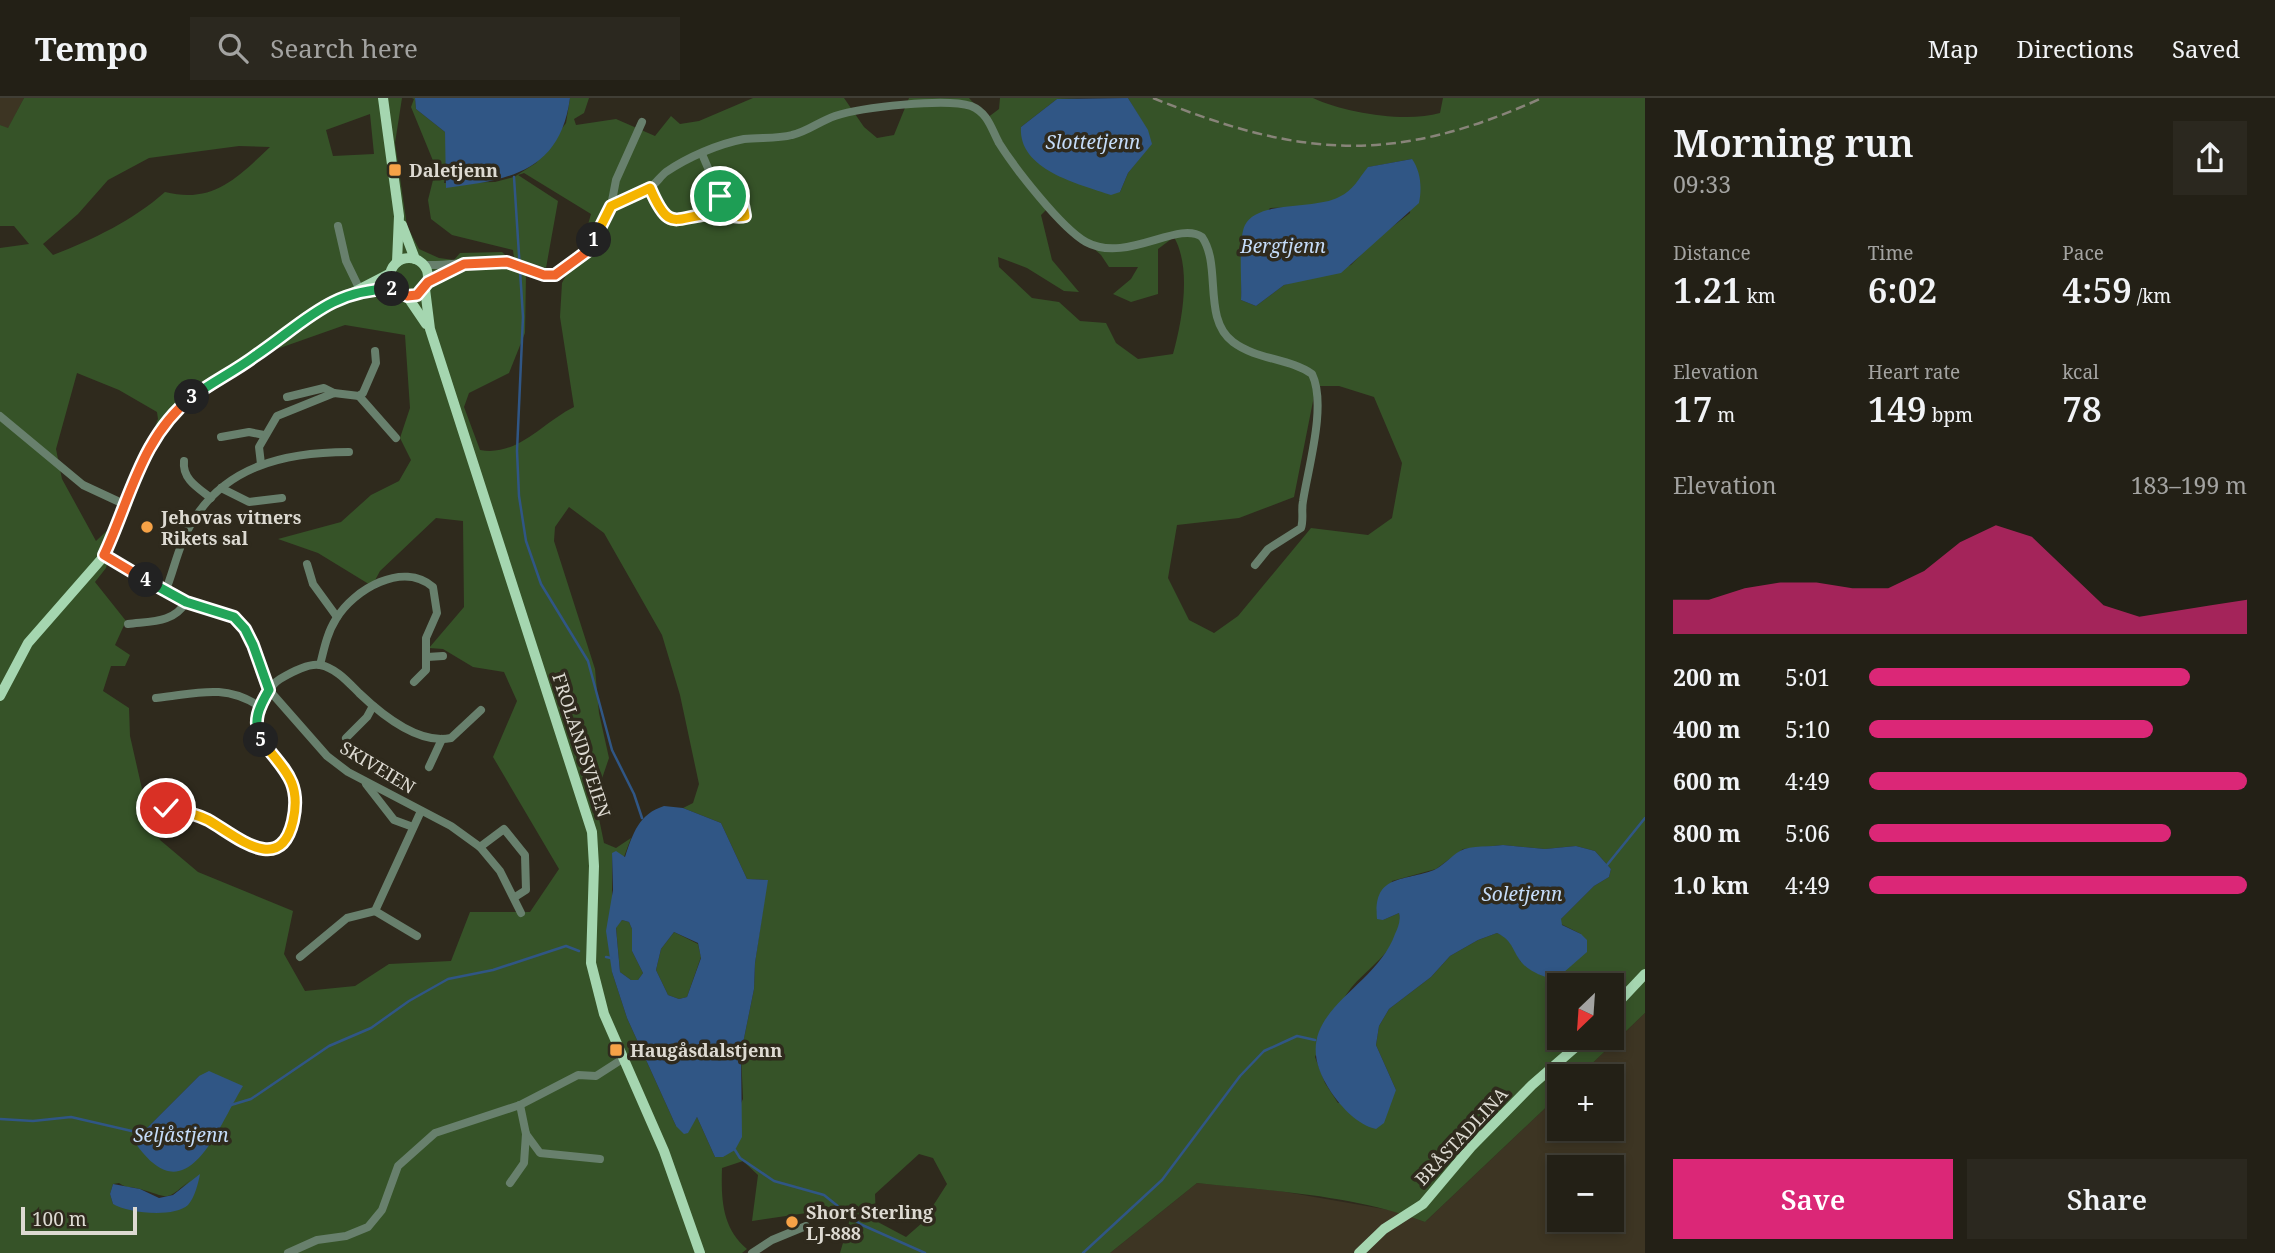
<!DOCTYPE html>
<html lang="en">
<head>
<meta charset="utf-8">
<style>
	:root { --surface:#232016; --page:#2b281f; --text:#f1f3f6; --muted:#a3a3a1; --line:#403e35; --accent:#db2777 }
	body { margin:0; font-family:"Noto Serif",serif; background:var(--page); color:var(--text); height:100vh; display:flex; flex-direction:column; font-size:26px; white-space:nowrap }
	* { box-sizing:border-box; margin:0 }
	p { font-size:23px; color:var(--muted) }
	.icon { flex:none; width:38px; height:38px; fill:none; stroke:currentColor; stroke-width:2; stroke-linecap:round; stroke-linejoin:round }
	.map { position:relative; flex:1; overflow:hidden }
	.details { display:flex; flex-direction:column; background:var(--surface); width:630px }
	.details>* { flex:none }
	.needle { width:46px; rotate:205deg }
	.fabs { position:absolute; left:1547px; top:875px; display:grid; gap:14px }
	.fabs a { display:grid; place-items:center; width:77px; height:77px; border-radius:0px; background:var(--surface); box-shadow:0 4px 10px #0003,0 0 0 2px var(--line); font-size:35px }
	.scale { position:absolute; left:21px; bottom:18px; width:116px; box-sizing:border-box; padding-left:7px; border:4px solid #dddad2; border-top:0; font-size:19px; line-height:24px; white-space:nowrap; color:#dddad2; -webkit-text-stroke:5px #2f2a1d; paint-order:stroke }
	.pin { position:absolute; display:grid; place-items:center; width:60px; height:60px; color:#fff; margin:-30px; border:4px solid #fff; border-radius:50%; box-shadow:0 2px 7px #0007 }
	.km { position:absolute; width:35px; height:35px; margin:-18px; border-radius:50%; background:#222; color:#fff; font-size:19px; line-height:35px; text-align:center }
	.round { display:grid; place-items:center; flex:none; width:74px; height:74px; border-radius:0px; background:var(--page) }
	.headline { display:flex; align-items:center; justify-content:space-between; height:119px; padding:0 28px }
	h1 { font-size:38px; font-weight:600; line-height:52px }
	.figures { display:grid; grid-template-columns:repeat(3,1fr); gap:10px; height:119px; padding:7px 28px }
	.figures div { display:grid; align-content:center }
	.figures b { font-size:35px; font-weight:600 }
	.figures small { font-size:19px; font-weight:400 }
	.figures p { font-size:19px }
	.chart { height:196px; padding:14px 28px }
	.chart p { display:flex; justify-content:space-between }
	.chart svg { width:100%; height:126px; margin-top:7px; fill:var(--accent); opacity:.7 }
	.button { display:flex; gap:14px; margin-top:auto; padding:14px 28px }
	.button a { flex:1; height:80px; border-radius:0px; background:var(--accent); color:#fff; font-size:28px; font-weight:600; line-height:80px; text-align:center }
	.button a+a { background:var(--page); color:var(--text) }
	ul { padding:0 28px; list-style:none; font-size:23px }
	li { display:grid; grid-template-columns:112px 84px 1fr; align-items:center; height:52px }
	li i { height:18px; border-radius:9px; background:var(--accent) }
	header { display:flex; align-items:center; gap:42px; box-sizing:border-box; height:98px; padding:0 35px; background:var(--surface); border-bottom:2px solid var(--line) }
	header strong { font-size:33px }
	nav { display:flex; gap:38px; margin-inline-start:auto; font-size:24px }
	.search { width:490px; height:63px; background:var(--page); display:flex; align-items:center; gap:18px; box-sizing:border-box; padding:0 24px; border-radius:0px; color:var(--muted); font-size:26px }
	main { display:flex; flex:1; min-height:0 }
	.map>svg:first-child { display:block }
	.built { fill:#3d3523; fill-rule:evenodd }
	.green { fill:#365328; fill-rule:evenodd }
	.water { fill:#305685; fill-rule:evenodd }
	.lines { fill:none; stroke-linecap:round; stroke-linejoin:round }
	.stream { stroke:#305685; stroke-width:2.5 }
	.minor { stroke:#68806d; stroke-width:8 }
	.major { stroke:#a5d6b0; stroke-width:10 }
	.rail { stroke:#888479; stroke-width:2.5; stroke-dasharray:10 5; stroke-linecap:butt }
	.split-1-casing { stroke:#fff; stroke-width:14 }
	.split-2-casing { stroke:#fff; stroke-width:14 }
	.split-3-casing { stroke:#fff; stroke-width:14 }
	.split-4-casing { stroke:#fff; stroke-width:14 }
	.split-5-casing { stroke:#fff; stroke-width:14 }
	.split-6-casing { stroke:#fff; stroke-width:14 }
	.split-1 { stroke:#f5b400; stroke-width:9 }
	.split-2 { stroke:#f0652b; stroke-width:9 }
	.split-3 { stroke:#22a559; stroke-width:9 }
	.split-4 { stroke:#f0652b; stroke-width:9 }
	.split-5 { stroke:#22a559; stroke-width:9 }
	.split-6 { stroke:#f5b400; stroke-width:9 }
	.poi-dot { fill:#f6a247; stroke:#2f2a1d; stroke-width:2.5 }
	.labels { text-anchor:middle; dominant-baseline:central; stroke-width:7; stroke-linejoin:round; paint-order:stroke }
	.poi-label { font-size:18px; font-weight:bold; fill:#dddad2; stroke:#2f2a1d; text-anchor:start }
	.street-label { font-size:18px; fill:#dddad2; stroke:#2f2a1d }
	.water-label { font-size:19px; font-style:italic; fill:#c5dcf9; stroke:#2f2a1d }
</style>
</head>
<body>
<header>
<strong>Tempo</strong>
<div class="search"><svg class="icon" aria-label="search" viewBox="0 0 24 24"><circle cx="10" cy="10" r="6"/><path d="M15 15l6 6"/></svg>Search here</div>
<nav><a>Map</a><a>Directions</a><a>Saved</a></nav>
</header>
<main>
<div class="map">
<svg width="1645" height="1155" viewBox="0 0 1645 1155">
	<rect width="100%" height="100%" fill="#2f2a1d"/>
	<g class="built">
		<polygon points="0,0 24,0 8,31 0,27"/>
		<path d="M1645 915V1155H1110L1197 1085 1280 1093 1395 1113 1425 1124 1559 997V1031H1612V978H1579ZM1559 1069H1612V1122H1559Z"/>
	</g>
	<g class="green">
		<path d="M24 0H402L395 45 407 128 419 151 439 160 454 162 460 155 502 154 526 177 525 235 509 275 469 295 464 309 480 352C518 359 543 324 574 309L560 219 562 185 583 144 591 116 524 75 518 77 558 103 546 170 514 160 513 152 452 137 431 121 428 102 436 70 411 9 414 1 412 0H415L416 11 445 34 448 61 444 85 495 84 514 79 536 65 566 25 570 0H589L584 15 574 21 576 27 616 21 655 38 671 18 680 26 699 23 753 0H844L864 29 877 40 894 37 909 0H969L987 20 999 11 1000 0H1081L1057 1 1021 29 1120 94 1128 75 1151 46 1147 32 1128 0H1313C1345 15 1406 25 1440 15L1443 0H1645V915L1579 978H1559V997L1425 1124C1354 1097 1272 1093 1197 1085L1110 1155H840L852 1114 827 1112 752 1123 758 1077 743 1063 722 1070C721 1101 722 1130 747 1151L742 1155H0V150L29 146 14 128H0V27L8 30ZM370 16 374 56 333 58 326 32ZM239 48 270 49C237 80 213 106 165 94 132 123 94 141 53 157L43 146 78 116 108 82 149 60ZM1412 61 1410 115 1374 143 1351 167 1284 187 1256 208 1241 202V148L1270 110C1296 109 1331 111 1352 92 1358 86 1362 76 1369 69ZM1048 110 1101 157 1109 169H1138L1131 181 1113 196 1131 204 1158 196V151L1174 139C1192 171 1182 223 1173 256L1138 261 1116 245 1106 225 1080 223 1059 204 1032 200 999 169 998 159 1027 170 1064 193 1079 194 1052 162 1041 117ZM345 227 405 237 410 310 400 340 411 362 399 383 371 397 341 424 278 441 318 455 372 488 380 473 436 420 463 423 464 509 429 550 443 551 473 569 504 574 517 603 493 659 559 771 530 814H470L451 863 389 866 355 888 305 893 284 856 293 813 198 774 160 742 147 713 130 638 129 610 103 593 111 568H125L130 557 115 547 126 523 95 484 106 470 112 447 159 328 260 257ZM77 275 119 292 157 314 158 321 113 427 96 443 62 381 56 351ZM1316 288H1339L1374 299 1402 365 1392 420 1368 437 1311 430 1238 518 1214 535 1189 522 1168 480 1177 427 1239 420 1294 399ZM569 409 604 435 662 537 680 597 699 686 693 705 683 710 721 725 747 781 767 782 755 865 754 891 741 955 743 1001 715 1059 697 1019 693 1025 676 1028 627 920 612 874V755L624 759 631 740 616 750 604 745 595 701 609 660 599 615 595 571 554 443 555 429ZM1503 747 1545 751 1576 748 1595 753 1611 771 1609 779 1594 788 1561 821V826L1581 836 1521 864 1508 840 1497 835 1478 842 1450 858 1431 879 1389 911 1379 928 1376 947 1396 992 1338 1005 1325 985 1315 959C1326 937 1336 909 1351 890 1367 870 1407 846 1399 815L1383 822 1392 783 1436 771 1463 751ZM1559 887H1612V940H1559ZM199 978 226 981 212 1043 136 1034 147 1030ZM919 1056 933 1060 947 1086 922 1125 906 1139 876 1123 875 1096ZM190 1082 157 1115 113 1106 110 1096 113 1086 119 1085C127 1091 131 1088 140 1091 170 1099 164 1105 190 1082Z"/>
		<polygon points="622,822 629,824 632,831 632,853 643,875 638,882 631,882 620,874 616,829"/>
		<polygon points="674,834 698,846 701,859 687,899 679,901 668,897 656,872 661,851"/>
	</g>
	<g class="water">
		<path d="M415 0H570C560 74 509 82 446 90L445 34 416 11Z"/>
		<path d="M1128 0 1148 32 1152 46 1128 75 1120 94 1111 97C1079 86 1018 72 1021 29L1057 1Z"/>
		<path d="M1412 61C1421 74 1422 90 1419 105L1341 175 1284 187 1256 208 1241 202C1242 184 1238 140 1245 127 1257 102 1315 112 1339 99 1354 92 1358 81 1368 69Z"/>
		<path d="M664 708 683 710 721 725 747 781 768 782 755 865 754 891 741 955 742 1039 735 1052 723 1059H715L697 1019 688 1035 684 1036 676 1028 627 920 612 874 606 833 613 792 612 755 616 753 625 759C633 735 639 716 664 708ZM622 822 629 824 632 831V853L643 875 638 882H631L620 874 616 830ZM674 834 698 845 701 860 687 899 679 901 668 897 656 872 661 851Z"/>
		<path d="M1503 747 1545 751 1576 748 1595 753 1611 771 1609 779 1594 788 1561 821 1562 827 1581 836 1587 842V854L1555 882C1543 878 1532 875 1523 866 1512 854 1514 843 1497 835L1478 842 1450 858 1431 879 1389 911 1379 928 1376 947 1396 992 1384 1025 1376 1031C1358 1027 1342 1010 1331 994 1279 916 1374 896 1395 836 1398 829 1401 823 1399 815L1383 822 1377 821C1373 776 1402 784 1434 772 1443 768 1451 758 1460 753 1471 747 1491 749 1503 747Z"/>
		<path d="M209 973 243 988C216 1033 186 1120 134 1043L136 1034 147 1030 199 978Z"/>
		<path d="M200 1076C198 1086 195 1099 188 1107 174 1120 127 1115 113 1106L110 1096 113 1086 140 1091 159 1100 173 1097Z"/>
	</g>
	<g class="lines">
		<g class="stream">
			<polyline points="514,79 523,219 517,353 519,398 526,443 541,486 588,563 612,652 634,696 642,720"/>
			<polyline points="1607,767 1645,720"/>
			<polyline points="606,859 611,860"/>
			<polyline points="231,1007 251,1001 329,948 371,930 409,903 448,881 493,872 566,848 579,853"/>
			<polyline points="0,1021 33,1023 71,1019 136,1034"/>
			<polyline points="735,1052 740,1060 774,1083 824,1097 860,1126 925,1155"/>
			<polyline points="1083,1155 1162,1082 1240,978 1264,953 1297,938 1315,942"/>
		</g>
		<g class="minor">
			<path d="M650 90C671 139 675 116 717 116 727 116 736 121 745 118L742 107 720 98 702 56"/>
			<polyline points="611,108 616,82 642,24"/>
			<polyline points="338,128 346,163 360,192"/>
			<path d="M424 167C452 168 480 161 508 164 524 166 542 183 558 175 598 158 591 125 613 107 625 99 640 97 651 89 657 84 661 78 666 74 688 59 718 46 744 41 759 39 777 41 792 37 807 34 820 23 835 18 862 9 946 0 971 8 988 15 991 30 999 45 1014 69 1061 130 1086 144 1126 166 1178 122 1202 139 1222 168 1202 221 1233 244 1257 262 1289 260 1312 276 1327 307 1308 370 1303 403 1301 412 1304 421 1301 430L1268 451 1255 467"/>
			<polyline points="428,185 458,169"/>
			<polyline points="359,298 396,340"/>
			<polyline points="287,299 324,290 334,295"/>
			<polyline points="0,318 83,387 126,407"/>
			<polyline points="221,339 249,334 264,337"/>
			<path d="M184 363C182 381 198 390 211 400"/>
			<polyline points="261,366 259,349 277,318 334,295 359,298 363,295 376,265 375,253"/>
			<polyline points="221,390 249,404 282,400"/>
			<polyline points="105,457 186,504 234,519 245,531 253,547 269,592 327,658 348,674 451,728 480,749 500,773 521,815"/>
			<polyline points="307,466 313,486 337,519"/>
			<path d="M165 494C174 473 178 448 190 428 223 368 285 354 349 354"/>
			<path d="M128 526C151 523 174 525 186 504"/>
			<polyline points="427,559 443,558"/>
			<path d="M320 567C324 551 327 535 336 521 354 491 403 463 433 489L437 515 426 540V572L414 584"/>
			<path d="M156 600C196 596 223 585 259 608"/>
			<polyline points="346,640 367,619 373,608"/>
			<polyline points="429,669 442,641"/>
			<polyline points="366,686 394,722 413,729"/>
			<path d="M166 710C181 713 194 715 207 722 234 736 276 778 292 726 296 712 297 692 291 678 276 649 241 640 263 601 268 593 273 585 280 581 290 575 309 565 320 567 336 570 348 584 359 595 381 616 418 647 451 640L481 612"/>
			<polyline points="480,749 504,731 525,757 526,792 515,799"/>
			<polyline points="375,813 417,838"/>
			<polyline points="300,859 347,820 375,813 421,713"/>
			<polyline points="520,1007 526,1036 540,1055 600,1061"/>
			<polyline points="510,1085 524,1065 526,1036"/>
			<polyline points="288,1155 317,1142 346,1138 368,1129 382,1112 398,1068 435,1035 520,1007 578,977 596,978 624,960"/>
			<polyline points="752,1155 772,1142 806,1128"/>
		</g>
		<g class="major">
			<polyline points="383,0 399,118 397,164"/>
			<polyline points="402,127 415,161"/>
			<circle cx="409" cy="179" r="19"/>
			<polyline points="425,191 430,231 592,734 594,768 591,865 604,916 664,1053 700,1155"/>
			<polyline points="360,192 394,191"/>
			<polyline points="407,198 426,226"/>
			<polyline points="0,598 28,545 105,457 149,348 179,309 253,260 306,219 391,175"/>
			<polyline points="1612,911 1645,876"/>
			<polyline points="1359,1155 1384,1131 1423,1106 1471,1049 1532,987 1586,940"/>
		</g>
		<path class="rail" d="M1153 0C1301 60 1394 67 1542 0"/>
	</g>
	<g class="lines">
		<g class="split-1-casing">
			<path id="split-1" d="M594 142 611 108 650 90C671 139 675 116 717 116 726 116 736 121 745 118L743 107 720 98"/>
		</g>
		<g class="split-2-casing">
			<polyline id="split-2" points="392,191 407,198 417,197 428,184 464,166 507,164 544,177 555,177 589,152 594,142"/>
		</g>
		<g class="split-3-casing">
			<path id="split-3" d="M192 299C212 284 235 273 255 258 303 226 330 191 392 191"/>
		</g>
		<g class="split-4-casing">
			<path id="split-4" d="M146 482 104 457C130 402 141 339 192 299"/>
		</g>
		<g class="split-5-casing">
			<path id="split-5" d="M146 482 186 504 234 519 245 531 253 547 269 592C259 609 252 623 261 642"/>
		</g>
		<g class="split-6-casing">
			<path id="split-6" d="M166 710C181 713 194 715 208 722 235 737 280 779 293 723 302 683 283 671 261 642"/>
		</g>
		<use href="#split-1" class="split-1"/>
		<use href="#split-2" class="split-2"/>
		<use href="#split-3" class="split-3"/>
		<use href="#split-4" class="split-4"/>
		<use href="#split-5" class="split-5"/>
		<use href="#split-6" class="split-6"/>
	</g>
	<g class="poi-dot">
		<rect x="388" y="65" width="14" height="14" rx="3.5"/>
		<circle cx="147" cy="429" r="7"/>
		<rect x="609" y="945" width="14" height="14" rx="3.5"/>
		<circle cx="792" cy="1124" r="7"/>
	</g>
	<g class="labels">
		<g class="poi-label">
			<text x="409" y="72">Daletjenn</text>
			<text x="161" y="419">Jehovas vitners<tspan x="161" dy="21">Rikets sal</tspan></text>
			<text x="630" y="952">Haugåsdalstjenn</text>
			<text x="806" y="1114">Short Sterling<tspan x="806" dy="21">LJ-888</tspan></text>
		</g>
		<g class="street-label">
			<text transform="translate(582 647) rotate(72)">FROLANDSVEIEN</text>
			<text transform="translate(378 669) rotate(31)">SKIVEIEN</text>
			<text transform="translate(1461 1038) rotate(-47)">BRÅSTADLINA</text>
		</g>
		<g class="water-label">
			<text x="1093" y="44">Slottetjenn</text>
			<text x="1283" y="148">Bergtjenn</text>
			<text x="1522" y="796">Soletjenn</text>
			<text x="181" y="1037">Seljåstjenn</text>
		</g>
	</g>
</svg>
<div class="fabs">
<a><svg class="needle" viewBox="-14 -14 28 28"><path d="M0-13l5 13h-10z" fill="#e53935"/><path d="M0 13l5-13h-10z" fill="#a3a3a1"/></svg></a>
<a>+</a>
<a>−</a>
</div>
<div class="scale">100 m</div>
<div class="pin" style="left:720px;top:98px;background:#1e9e55"><svg class="icon" aria-label="arrive" viewBox="0 0 24 24"><path d="M6 21V4h12l-3 4 3 4H6"/></svg></div>
<div class="pin" style="left:166px;top:710px;background:#d93025"><svg class="icon" aria-label="check" viewBox="0 0 24 24"><path d="M5 12l5 5 9-10"/></svg></div>
<b class="km" style="left:594px;top:142px">1</b>
<b class="km" style="left:392px;top:191px">2</b>
<b class="km" style="left:192px;top:299px">3</b>
<b class="km" style="left:146px;top:482px">4</b>
<b class="km" style="left:261px;top:642px">5</b>
</div>
<section class="details">
<div class="headline"><div><h1>Morning run</h1><p>09:33</p></div><a class="round"><svg class="icon" aria-label="share" viewBox="0 0 24 24"><path d="M12 15V3M7 8l5-5 5 5M5 13v7h14v-7"/></svg></a></div>
<div class="figures">
<div><p>Distance</p><b>1.21<small> km</small></b></div>
<div><p>Time</p><b>6:02</b></div>
<div><p>Pace</p><b>4:59<small> /km</small></b></div>
</div>
<div class="figures">
<div><p>Elevation</p><b>17<small> m</small></b></div>
<div><p>Heart rate</p><b>149<small> bpm</small></b></div>
<div><p>kcal</p><b>78</b></div>
</div>
<div class="chart"><p><span>Elevation</span>183–199 m</p>
<svg viewBox="0 0 160 44" preserveAspectRatio="none"><path d="M0 44V32L10 32L20 28L30 26L40 26L50 28L60 28L70 22L80 12L90 6L100 10L110 22L120 34L130 38L140 36L150 34L160 32V44z"/></svg>
</div>
<ul>
<li><b>200 m</b>5:01<i style="width:85%"></i></li>
<li><b>400 m</b>5:10<i style="width:75%"></i></li>
<li><b>600 m</b>4:49<i style="width:100%"></i></li>
<li><b>800 m</b>5:06<i style="width:80%"></i></li>
<li><b>1.0 km</b>4:49<i style="width:100%"></i></li>
</ul>
<div class="button"><a>Save</a><a>Share</a></div>
</section>
</main>
</body>
</html>
